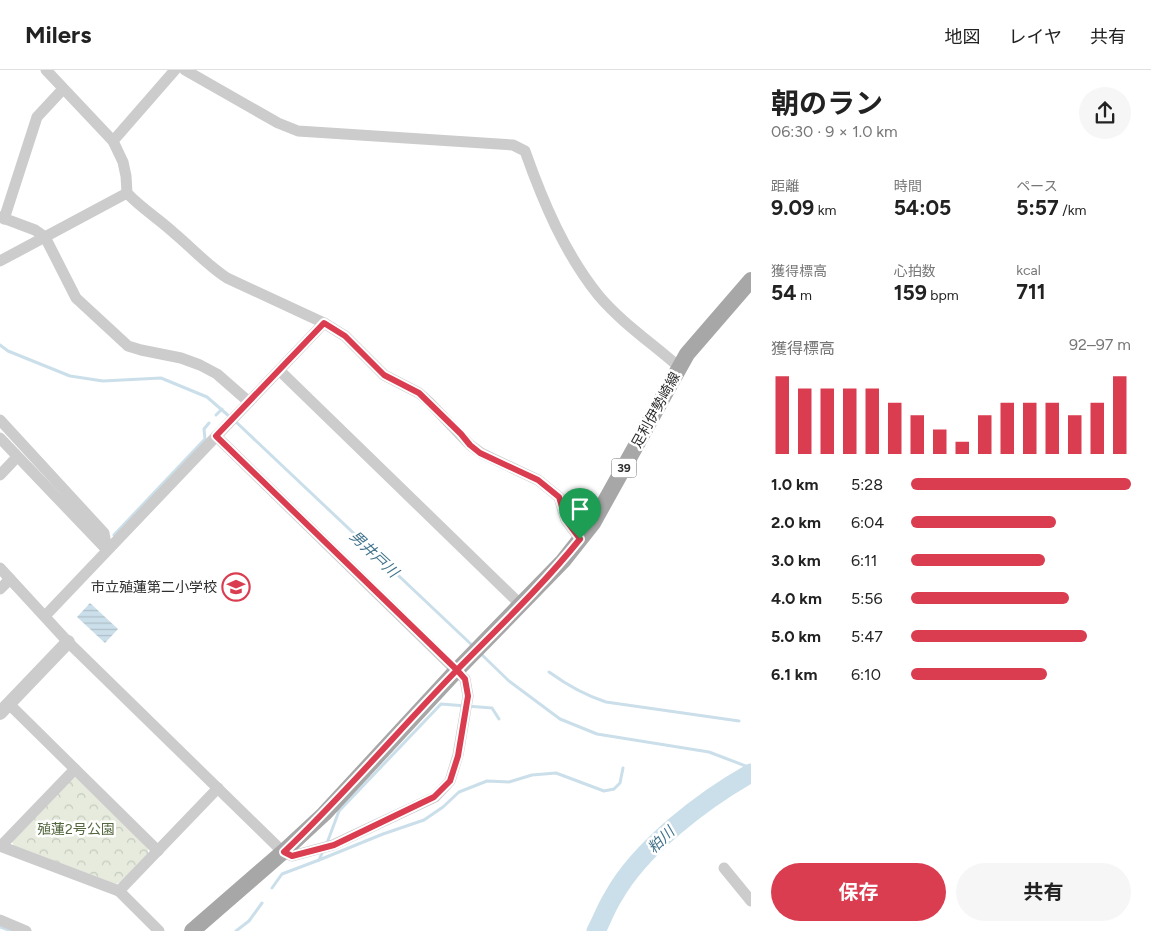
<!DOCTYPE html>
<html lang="ja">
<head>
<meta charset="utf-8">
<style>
	:root { --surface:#fff; --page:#f6f6f6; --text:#222; --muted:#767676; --line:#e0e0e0; --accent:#da3c50 }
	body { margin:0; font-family:Figtree,"Noto Sans JP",sans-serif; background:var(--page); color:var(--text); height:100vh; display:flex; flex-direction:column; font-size:19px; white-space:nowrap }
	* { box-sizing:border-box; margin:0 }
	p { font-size:16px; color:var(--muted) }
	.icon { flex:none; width:28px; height:28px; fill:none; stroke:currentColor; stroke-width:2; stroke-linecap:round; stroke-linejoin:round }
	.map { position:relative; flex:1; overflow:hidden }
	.drawer { display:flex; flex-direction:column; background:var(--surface); width:400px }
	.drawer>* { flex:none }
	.pin { position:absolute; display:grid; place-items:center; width:42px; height:42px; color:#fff; margin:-51px -21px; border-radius:50% 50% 50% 0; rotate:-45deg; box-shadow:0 0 5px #0007 }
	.pin .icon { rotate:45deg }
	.round { display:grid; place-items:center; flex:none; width:52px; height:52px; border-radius:26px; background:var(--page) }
	.head { display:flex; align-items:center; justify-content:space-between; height:85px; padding:0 20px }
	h1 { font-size:28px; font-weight:700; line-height:38px }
	.metrics { display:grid; grid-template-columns:repeat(3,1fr); gap:8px; height:85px; padding:5px 20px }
	.metrics div { display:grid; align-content:center }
	.metrics b { font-size:21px; font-weight:700 }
	.metrics small { font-size:14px; font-weight:400 }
	.metrics p { font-size:14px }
	.chart { height:140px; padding:10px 20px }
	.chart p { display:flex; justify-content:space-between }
	.chart svg { width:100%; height:90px; margin-top:5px; stroke:var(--accent); stroke-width:6 }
	.cta { display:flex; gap:10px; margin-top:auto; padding:10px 20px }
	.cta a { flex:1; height:58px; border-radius:30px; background:var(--accent); color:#fff; font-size:20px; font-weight:700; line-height:58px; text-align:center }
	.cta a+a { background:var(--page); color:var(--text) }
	ul { padding:0 20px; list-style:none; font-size:16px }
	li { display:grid; grid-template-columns:80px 60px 1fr; align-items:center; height:38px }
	li i { height:12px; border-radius:6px; background:var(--accent) }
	header { display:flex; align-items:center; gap:30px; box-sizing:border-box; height:70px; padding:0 25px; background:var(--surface); border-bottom:1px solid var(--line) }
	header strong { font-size:24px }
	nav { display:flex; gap:28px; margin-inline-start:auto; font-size:18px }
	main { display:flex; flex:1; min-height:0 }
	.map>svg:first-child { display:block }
	.park { fill:url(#park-crowns) }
	.water { fill:url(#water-rules) }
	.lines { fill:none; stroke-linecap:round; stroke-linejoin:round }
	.stream { stroke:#cbdfea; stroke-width:3 }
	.river { stroke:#cbdfea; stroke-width:19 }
	.minor { stroke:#ccc; stroke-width:11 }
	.tertiary { stroke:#ccc; stroke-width:14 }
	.primary { stroke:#a7a7a7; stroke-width:16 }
	.route-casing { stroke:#fff; stroke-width:10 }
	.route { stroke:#da3c50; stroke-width:6 }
	.labels { text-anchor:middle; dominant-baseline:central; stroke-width:5; stroke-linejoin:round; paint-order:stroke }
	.shield { fill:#fff; stroke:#6d6d6d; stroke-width:1 }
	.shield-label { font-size:12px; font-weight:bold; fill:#2f2f2f }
	.street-label { font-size:14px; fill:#2f2f2f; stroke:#fff }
	.poi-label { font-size:14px; fill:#2f2f2f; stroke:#fff; text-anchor:end }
	.park-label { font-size:14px; fill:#54683f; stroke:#fff }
	.water-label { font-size:15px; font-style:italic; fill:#42738c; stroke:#fff }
</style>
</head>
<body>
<header>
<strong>Milers</strong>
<nav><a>地図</a><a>レイヤ</a><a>共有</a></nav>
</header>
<main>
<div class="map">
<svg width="751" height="861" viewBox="0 0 751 861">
	<defs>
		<pattern id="park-crowns" width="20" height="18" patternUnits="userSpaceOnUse" patternTransform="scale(1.25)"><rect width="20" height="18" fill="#e6ebde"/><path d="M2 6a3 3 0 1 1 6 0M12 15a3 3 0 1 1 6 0" fill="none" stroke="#c6cabf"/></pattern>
		<pattern id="water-rules" width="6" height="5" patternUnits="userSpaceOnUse" patternTransform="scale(1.25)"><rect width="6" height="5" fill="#cbdfea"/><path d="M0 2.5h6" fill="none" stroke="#afc0c9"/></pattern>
	</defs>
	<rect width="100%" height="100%" fill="#fff"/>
	<polygon class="park" points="77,707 148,777 148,784 121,812 116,814 14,776 11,770 71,708"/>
	<polygon class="water" points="90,533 118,559 105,573 77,547"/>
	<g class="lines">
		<g class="stream">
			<polyline points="0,275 8,281 70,306 103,311 161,308 207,327 230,347"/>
			<polyline points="216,345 222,339"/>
			<polyline points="235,351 474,577"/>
			<polyline points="114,465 205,369 204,359 209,353"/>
			<polyline points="480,583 509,611 560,649 597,664 709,682 751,698"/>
			<path d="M549 602C567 615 584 625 606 632L739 651"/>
			<polyline points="327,773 339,741 441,634 492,638 499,649"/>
			<polyline points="319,790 383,764 424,750 443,737 459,722 487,711 509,712 532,705 556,703 604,721 614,719 620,713 623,698"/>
			<polyline points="272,818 282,804 319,790 323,781"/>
			<polyline points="0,857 11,861"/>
			<polyline points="236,861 249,851 262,833"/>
		</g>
		<path class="river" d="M596 861C602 850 606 838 613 827 640 778 703 730 751 703"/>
		<g class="minor">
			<path d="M46 0 113 71 123 92 126 106 127 123C141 138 159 149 174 163 192 178 207 195 227 208L324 253 345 266 384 305 419 323 429 332 470 375 481 383 538 410 559 427 566 450 580 469"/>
			<path d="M185 0 278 53 298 61 513 75 525 81C543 132 565 184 599 226 622 253 653 274 679 297"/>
			<polyline points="113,71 175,0"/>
			<polyline points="0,147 35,160 45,167 76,228 128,276 141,280 181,288 200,295 217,304 249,332"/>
			<polyline points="4,149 37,47 63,19"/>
			<polyline points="0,191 127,123"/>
			<polyline points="279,300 521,535"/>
			<polyline points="0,350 104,463 107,480"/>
			<polyline points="0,368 107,480"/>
			<polyline points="0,405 17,387"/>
			<polyline points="0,498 68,572 283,782 292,786 333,775 435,727 450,711 458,685 468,626 465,609 216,366"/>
			<polyline points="0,519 10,509"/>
			<polyline points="45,546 324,253"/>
			<polyline points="9,634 158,781"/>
			<polyline points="0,776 119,821 159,861"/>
			<polyline points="1,776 75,699"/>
			<polyline points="724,798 751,831"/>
			<polyline points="119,821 218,718"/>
			<polyline points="0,850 26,861"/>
		</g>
		<polyline class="tertiary" points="0,643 68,572"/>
		<polyline class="primary" points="192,861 283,782 324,744 457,600 563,491 593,453 687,284 751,210"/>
	</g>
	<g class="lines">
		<g class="route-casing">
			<path id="route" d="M580 469C542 516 498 558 456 601 398 661 344 725 284 782L292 786 334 775 434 727 450 711 458 686 468 626 465 609 457 600 216 366 324 253 345 266 384 305 419 323 461 364 470 375 480 383 538 410 559 427 566 450 580 469"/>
		</g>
		<use href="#route" class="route"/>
	</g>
	<defs>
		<g id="school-ring" transform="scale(1.4375)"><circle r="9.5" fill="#fff" stroke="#da3c50" stroke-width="1.5"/><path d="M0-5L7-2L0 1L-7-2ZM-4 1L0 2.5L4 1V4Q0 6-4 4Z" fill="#da3c50"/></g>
	</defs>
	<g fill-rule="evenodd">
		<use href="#school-ring" x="236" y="517"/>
	</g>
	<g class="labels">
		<rect class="shield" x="611.5" y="388.5" width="25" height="19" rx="4"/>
		<g class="shield-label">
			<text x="624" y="398">39</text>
		</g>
		<g class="street-label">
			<text transform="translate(656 340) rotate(-61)">足利伊勢崎線</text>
		</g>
		<g class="poi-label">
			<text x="217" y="517">市立殖蓮第二小学校</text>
		</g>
		<g class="park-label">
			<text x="76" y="759">殖蓮2号公園</text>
		</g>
		<g class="water-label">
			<text transform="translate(374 484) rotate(43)">男井戸川</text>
			<text transform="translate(661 770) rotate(-44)">粕川</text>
		</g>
	</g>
</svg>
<div class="pin" style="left:580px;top:469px;background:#1e9e55"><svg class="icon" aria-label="arrive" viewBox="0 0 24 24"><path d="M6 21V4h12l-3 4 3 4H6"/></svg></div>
</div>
<section class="drawer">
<div class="head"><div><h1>朝のラン</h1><p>06:30 · 9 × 1.0 km</p></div><a class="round"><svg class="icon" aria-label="share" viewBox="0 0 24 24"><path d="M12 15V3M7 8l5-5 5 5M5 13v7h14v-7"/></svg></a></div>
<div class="metrics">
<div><p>距離</p><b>9.09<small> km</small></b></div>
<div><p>時間</p><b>54:05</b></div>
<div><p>ペース</p><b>5:57<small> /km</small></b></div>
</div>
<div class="metrics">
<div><p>獲得標高</p><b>54<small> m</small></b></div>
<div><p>心拍数</p><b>159<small> bpm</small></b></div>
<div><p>kcal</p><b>711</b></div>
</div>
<div class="chart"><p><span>獲得標高</span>92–97 m</p>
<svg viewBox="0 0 160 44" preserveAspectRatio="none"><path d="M5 44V6M15 44V12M25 44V12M35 44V12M45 44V12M55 44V19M65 44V25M75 44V32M85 44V38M95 44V25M105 44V19M115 44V19M125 44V19M135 44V25M145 44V19M155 44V6"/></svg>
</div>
<ul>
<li><b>1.0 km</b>5:28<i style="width:100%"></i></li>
<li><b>2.0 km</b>6:04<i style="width:66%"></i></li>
<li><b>3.0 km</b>6:11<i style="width:61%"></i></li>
<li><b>4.0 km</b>5:56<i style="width:72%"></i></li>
<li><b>5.0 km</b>5:47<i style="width:80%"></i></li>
<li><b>6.1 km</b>6:10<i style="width:62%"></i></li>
</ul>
<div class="cta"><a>保存</a><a>共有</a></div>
</section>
</main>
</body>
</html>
